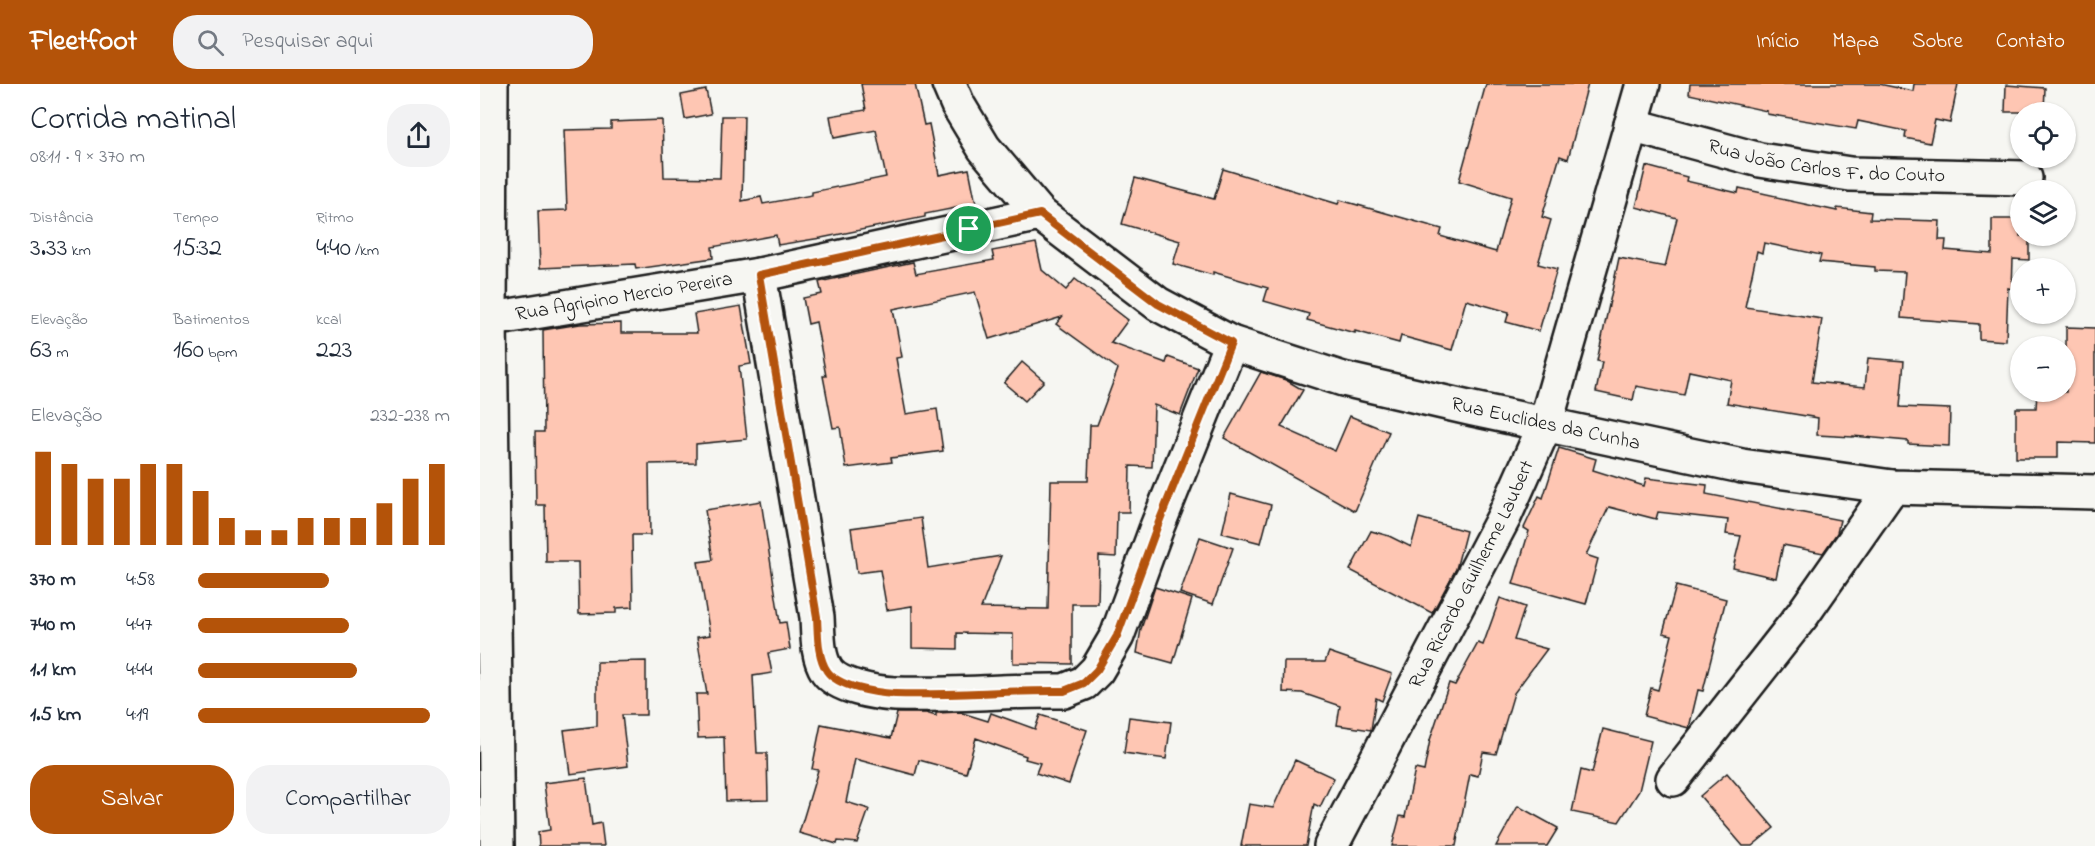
<!DOCTYPE html>
<html lang="pt">
<head>
<meta charset="utf-8">
<style>
	:root { --surface:#fff; --page:#f2f2f3; --text:#1f2937; --muted:#747a83; --accent:#b45309 }
	body { margin:0; font-family:"Indie Flower",sans-serif; background:var(--page); color:var(--text); height:100vh; display:flex; flex-direction:column; font-size:22px; white-space:nowrap }
	* { box-sizing:border-box; margin:0 }
	p { font-size:20px; color:var(--muted) }
	.icon { flex:none; width:33px; height:33px; fill:none; stroke:currentColor; stroke-width:2; stroke-linecap:round; stroke-linejoin:round }
	.map { position:relative; flex:1; overflow:hidden }
	.side { display:flex; flex-direction:column; background:var(--surface); width:480px }
	.side>* { flex:none }
	.buttons { position:absolute; left:1530px; top:18px; display:grid; gap:12px }
	.buttons a { display:grid; place-items:center; width:66px; height:66px; border-radius:50%; background:var(--surface); box-shadow:0 2px 4px #0004; font-size:30px }
	.pin { position:absolute; display:grid; place-items:center; width:51px; height:51px; color:#fff; margin:-26px; border:3px solid #fff; border-radius:50%; box-shadow:0 2px 6px #0007 }
	.round { display:grid; place-items:center; flex:none; width:63px; height:63px; border-radius:24px; background:var(--page) }
	.headline { display:flex; align-items:center; justify-content:space-between; height:102px; padding:0 30px }
	h1 { font-size:33px; font-weight:600; line-height:45px }
	.stats { display:grid; grid-template-columns:repeat(3,1fr); gap:9px; height:102px; padding:6px 30px }
	.stats div { display:grid; align-content:center }
	.stats b { font-size:26px; font-weight:600 }
	.stats small { font-size:16px; font-weight:400 }
	.stats p { font-size:16px }
	.chart { height:168px; padding:12px 30px }
	.chart p { display:flex; justify-content:space-between }
	.chart svg { width:100%; height:108px; margin-top:6px; stroke:var(--accent); stroke-width:6 }
	.primary-button { display:flex; gap:12px; margin-top:auto; padding:12px 30px }
	.primary-button a { flex:1; height:69px; border-radius:24px; background:var(--accent); color:#fff; font-size:24px; font-weight:600; line-height:69px; text-align:center }
	.primary-button a+a { background:var(--page); color:var(--text) }
	ul { padding:0 30px; list-style:none; font-size:20px }
	li { display:grid; grid-template-columns:96px 72px 1fr; align-items:center; height:45px }
	li i { height:15px; border-radius:8px; background:var(--accent) }
	header { display:flex; align-items:center; gap:36px; box-sizing:border-box; height:84px; padding:0 30px; background:var(--accent); color:#fff }
	header strong { font-size:28px }
	nav { display:flex; gap:33px; margin-inline-start:auto; font-size:21px }
	.search { width:420px; height:54px; background:var(--page); display:flex; align-items:center; gap:15px; box-sizing:border-box; padding:0 21px; border-radius:24px; color:var(--muted); font-size:22px }
	main { display:flex; flex:1; min-height:0 }
	.map>svg:first-child { display:block }
	.building { fill:#fec6b3; stroke:#1c1c1c; stroke-width:1.5 }
	.lines { fill:none; stroke-linecap:round; stroke-linejoin:round }
	.minor-casing { stroke:#1c1c1c; stroke-width:38 }
	.minor { stroke:#f6f6f2; stroke-width:33 }
	.route-casing { stroke:#fff; stroke-width:12 }
	.route { stroke:#b45309; stroke-width:8 }
	.labels { text-anchor:middle; dominant-baseline:central; stroke-width:5; stroke-linejoin:round; paint-order:stroke }
	.street-label { font-size:20px; fill:#1c1c1c; stroke:#f6f6f2 }
</style>
</head>
<body>
<header>
<strong>Fleetfoot</strong>
<div class="search"><svg class="icon" aria-label="search" viewBox="0 0 24 24"><circle cx="10" cy="10" r="6"/><path d="M15 15l6 6"/></svg>Pesquisar aqui</div>
<nav><a>Início</a><a>Mapa</a><a>Sobre</a><a>Contato</a></nav>
</header>
<main>
<section class="side">
<div class="headline"><div><h1>Corrida matinal</h1><p>08:11 · 9 × 370 m</p></div><a class="round"><svg class="icon" aria-label="share" viewBox="0 0 24 24"><path d="M12 15V3M7 8l5-5 5 5M5 13v7h14v-7"/></svg></a></div>
<div class="stats">
<div><p>Distância</p><b>3.33<small> km</small></b></div>
<div><p>Tempo</p><b>15:32</b></div>
<div><p>Ritmo</p><b>4:40<small> /km</small></b></div>
</div>
<div class="stats">
<div><p>Elevação</p><b>63<small> m</small></b></div>
<div><p>Batimentos</p><b>160<small> bpm</small></b></div>
<div><p>kcal</p><b>223</b></div>
</div>
<div class="chart"><p><span>Elevação</span>232–238 m</p>
<svg viewBox="0 0 160 44" preserveAspectRatio="none"><path d="M5 44V6M15 44V11M25 44V17M35 44V17M45 44V11M55 44V11M65 44V22M75 44V33M85 44V38M95 44V38M105 44V33M115 44V33M125 44V33M135 44V27M145 44V17M155 44V11"/></svg>
</div>
<ul>
<li><b>370 m</b>4:58<i style="width:52%"></i></li>
<li><b>740 m</b>4:47<i style="width:60%"></i></li>
<li><b>1.1 km</b>4:44<i style="width:63%"></i></li>
<li><b>1.5 km</b>4:19<i style="width:92%"></i></li>
</ul>
<div class="primary-button"><a>Salvar</a><a>Compartilhar</a></div>
</section>
<div class="map">
<svg width="1615" height="762" viewBox="0 0 1615 762">
	<rect width="100%" height="100%" fill="#f6f6f2"/>
	<filter id="ink" filterUnits="userSpaceOnUse"><feTurbulence type="fractalNoise" baseFrequency=".0167" numOctaves="2"/><feDisplacementMap in="SourceGraphic" scale="12" xChannelSelector="R" yChannelSelector="G"/><feConvolveMatrix kernelMatrix="1 2 1 2 8 2 1 2 1" color-interpolation-filters="sRGB"/></filter>
	<g filter="url(#ink)">
		<g class="building">
			<polygon points="381,0 435,0 444,41 449,40 459,91 489,85 496,120 445,130 445,133 341,154 298,161 296,151 232,163 233,174 156,185 155,180 60,184 58,127 87,126 84,46 131,45 131,38 182,36 184,93 240,94 242,32 264,32 262,117 281,113 283,120 332,111 332,108 406,93 396,46 354,54 350,32 386,26"/>
			<polygon points="1006,0 1108,0 1088,75 1080,72 1062,133 1071,136 1058,180 1077,185 1059,247 1026,238 1029,228 986,216 972,266 921,252 919,259 875,247 875,249 827,236 829,230 784,217 788,204 733,188 733,191 693,180 700,157 642,140 655,94 734,115 743,85 858,120 860,116 962,145 960,152 1016,168 1031,113 979,97"/>
			<polygon points="1210,0 1399,0 1433,7 1434,0 1478,0 1470,39 1455,36 1450,59 1425,54 1426,47 1378,37 1376,45 1287,30 1287,27 1209,10"/>
			<polygon points="1526,1 1565,4 1564,28 1525,28"/>
			<polygon points="226,6 231,30 205,35 201,11"/>
			<polygon points="1166,82 1207,93 1206,97 1258,109 1259,104 1296,112 1296,114 1357,127 1357,124 1391,128 1390,135 1460,137 1459,156 1466,156 1465,166 1512,170 1512,135 1540,135 1540,152 1549,152 1549,176 1533,175 1532,205 1528,204 1526,257 1499,255 1499,240 1421,234 1425,188 1395,187 1395,183 1339,178 1341,171 1284,159 1282,169 1277,167 1265,223 1342,235 1332,298 1385,303 1388,274 1424,277 1420,323 1470,325 1469,362 1428,360 1428,357 1373,352 1373,353 1337,351 1338,334 1247,319 1251,296 1209,287 1204,311 1156,302 1153,316 1116,308 1122,278 1117,277 1139,174 1185,183 1197,134 1156,123"/>
			<polygon points="556,159 562,186 586,206 595,195 648,236 631,259 686,279 688,273 718,284 700,331 674,321 672,383 650,382 649,428 637,428 636,473 619,472 618,520 592,520 592,580 533,579 533,550 477,549 477,565 432,564 432,522 407,526 400,486 377,489 371,444 441,434 448,484 521,472 501,524 568,525 571,397 608,397 610,341 617,341 638,285 576,240 582,233 509,255 495,208 413,225 422,273 416,274 426,330 457,325 463,367 411,374 412,378 366,384 360,343 353,344 343,292 346,292 336,238 328,240 323,214 342,210 339,198 433,178 436,190 514,176 512,167"/>
			<polygon points="261,222 271,280 259,282 267,355 216,360 216,379 169,380 170,451 152,451 153,523 136,524 136,529 99,530 98,478 66,478 65,421 56,421 55,348 64,348 63,246 100,240 141,239 141,249 217,249 214,230"/>
			<polygon points="1586,243 1615,244 1615,359 1578,358 1578,374 1536,374 1536,324 1556,324 1557,308 1586,308"/>
			<polygon points="542,278 564,297 545,317 524,299"/>
			<polygon points="781,288 806,296 823,306 801,343 855,367 870,332 909,348 875,427 744,354"/>
			<polygon points="1079,364 1116,375 1113,386 1164,402 1166,394 1227,401 1226,410 1360,436 1357,449 1343,469 1303,461 1296,494 1253,484 1261,452 1246,450 1248,436 1178,428 1176,435 1129,423 1106,471 1118,475 1106,520 1033,500 1049,447 1044,444 1059,412 1063,414"/>
			<polygon points="751,410 791,421 781,459 742,449"/>
			<polygon points="281,417 300,539 306,538 310,565 288,569 292,589 273,592 277,669 287,669 288,716 246,717 244,653 218,654 216,610 227,610 217,553 230,551 218,478 233,476 225,426"/>
			<polygon points="939,434 986,447 976,485 952,529 870,486 891,447 909,452 931,463"/>
			<polygon points="720,453 753,464 733,520 700,509"/>
			<polygon points="1196,502 1246,515 1223,607 1218,606 1209,644 1164,632 1171,604 1178,606 1192,551 1183,549"/>
			<polygon points="675,503 712,515 693,579 657,569 661,545"/>
			<polygon points="1020,514 1045,523 1034,556 1067,565 1034,609 1016,670 1003,668 998,692 990,690 976,762 912,762 920,732 925,733 935,685 944,687 950,656 969,599 975,601 998,559 1003,561"/>
			<polygon points="849,568 912,590 902,617 896,614 891,646 857,641 860,622 822,609 803,608 804,578 845,578"/>
			<polygon points="166,577 166,631 142,631 148,682 90,690 84,646 117,642 117,578"/>
			<polygon points="479,628 508,637 511,629 555,645 560,631 607,646 589,700 556,689 560,679 545,675 546,672 496,654 486,689 439,676 435,691 375,675 366,718 389,725 377,759 358,757 357,760 319,749 338,686 332,685 341,640 411,654 417,629 446,629 456,632 456,629"/>
			<polygon points="649,633 691,638 686,675 644,669"/>
			<polygon points="1123,645 1171,657 1159,707 1139,738 1092,728 1101,686 1112,689"/>
			<polygon points="815,676 854,694 840,723 834,720 826,762 761,762 769,720 793,724"/>
			<polygon points="1247,689 1294,744 1272,762 1263,762 1220,712"/>
			<polygon points="106,694 112,741 121,739 124,762 59,762 58,748 70,746 64,699"/>
			<polygon points="1038,722 1078,744 1067,762 1016,762"/>
		</g>
		<g class="lines">
			<g class="minor-casing">
				<g id="minor">
					<polyline points="11,0 10,236 17,762"/>
					<path id="s1" d="M469 0 478 21 504 64 560 130 678 220 751 259 863 295 993 325 1262 382 1412 403 1615 408"/>
					<path id="s2" d="M1151 41 1280 76 1370 90 1545 94"/>
					<path d="M279 191 337 533C338 550 337 572 347 587 358 603 396 609 415 610 471 612 528 606 584 607L604 599 617 586 637 552 677 443 751 259"/>
					<path id="s3" d="M0 237 279 191 560 130"/>
					<polyline points="1193,695 1323,530 1412,403"/>
					<path id="s4" d="M851 762 1024 433 1065 341 1163 0"/>
				</g>
			</g>
			<use href="#minor" class="minor"/>
		</g>
	</g>
	<g class="lines" filter="url(#ink)">
		<g class="route-casing">
			<path id="route" d="M560 130 678 220 751 259 677 443 637 552 617 586 604 599 584 607C528 606 471 612 415 610 396 609 358 603 347 587 337 572 338 550 337 533L279 191Z"/>
		</g>
		<use href="#route" class="route"/>
	</g>
	<g class="labels">
		<g class="street-label">
			<text stroke="none"><textPath href="#s2" startOffset="200">Rua João Carlos F. do Couto</textPath></text>
			<text stroke="none"><textPath href="#s3" startOffset="146">Rua Agripino Mercio Pereira</textPath></text>
			<text stroke="none"><textPath href="#s1" startOffset="716">Rua Euclides da Cunha</textPath></text>
			<text stroke="none"><textPath href="#s4" startOffset="306">Rua Ricardo Guilherme Laubert</textPath></text>
		</g>
	</g>
</svg>
<div class="buttons">
<a><svg class="icon" aria-label="locate" viewBox="0 0 24 24"><circle cx="12" cy="12" r="6"/><path d="M12 2v4M12 18v4M2 12h4M18 12h4"/></svg></a>
<a><svg class="icon" aria-label="layers" viewBox="0 0 24 24"><path d="M12 4l9 5-9 5-9-5zM3 14l9 5 9-5"/></svg></a>
<a>+</a>
<a>−</a>
</div>
<div class="pin" style="left:489px;top:145px;background:#1e9e55"><svg class="icon" aria-label="arrive" viewBox="0 0 24 24"><path d="M6 21V4h12l-3 4 3 4H6"/></svg></div>
</div>
</main>
</body>
</html>
